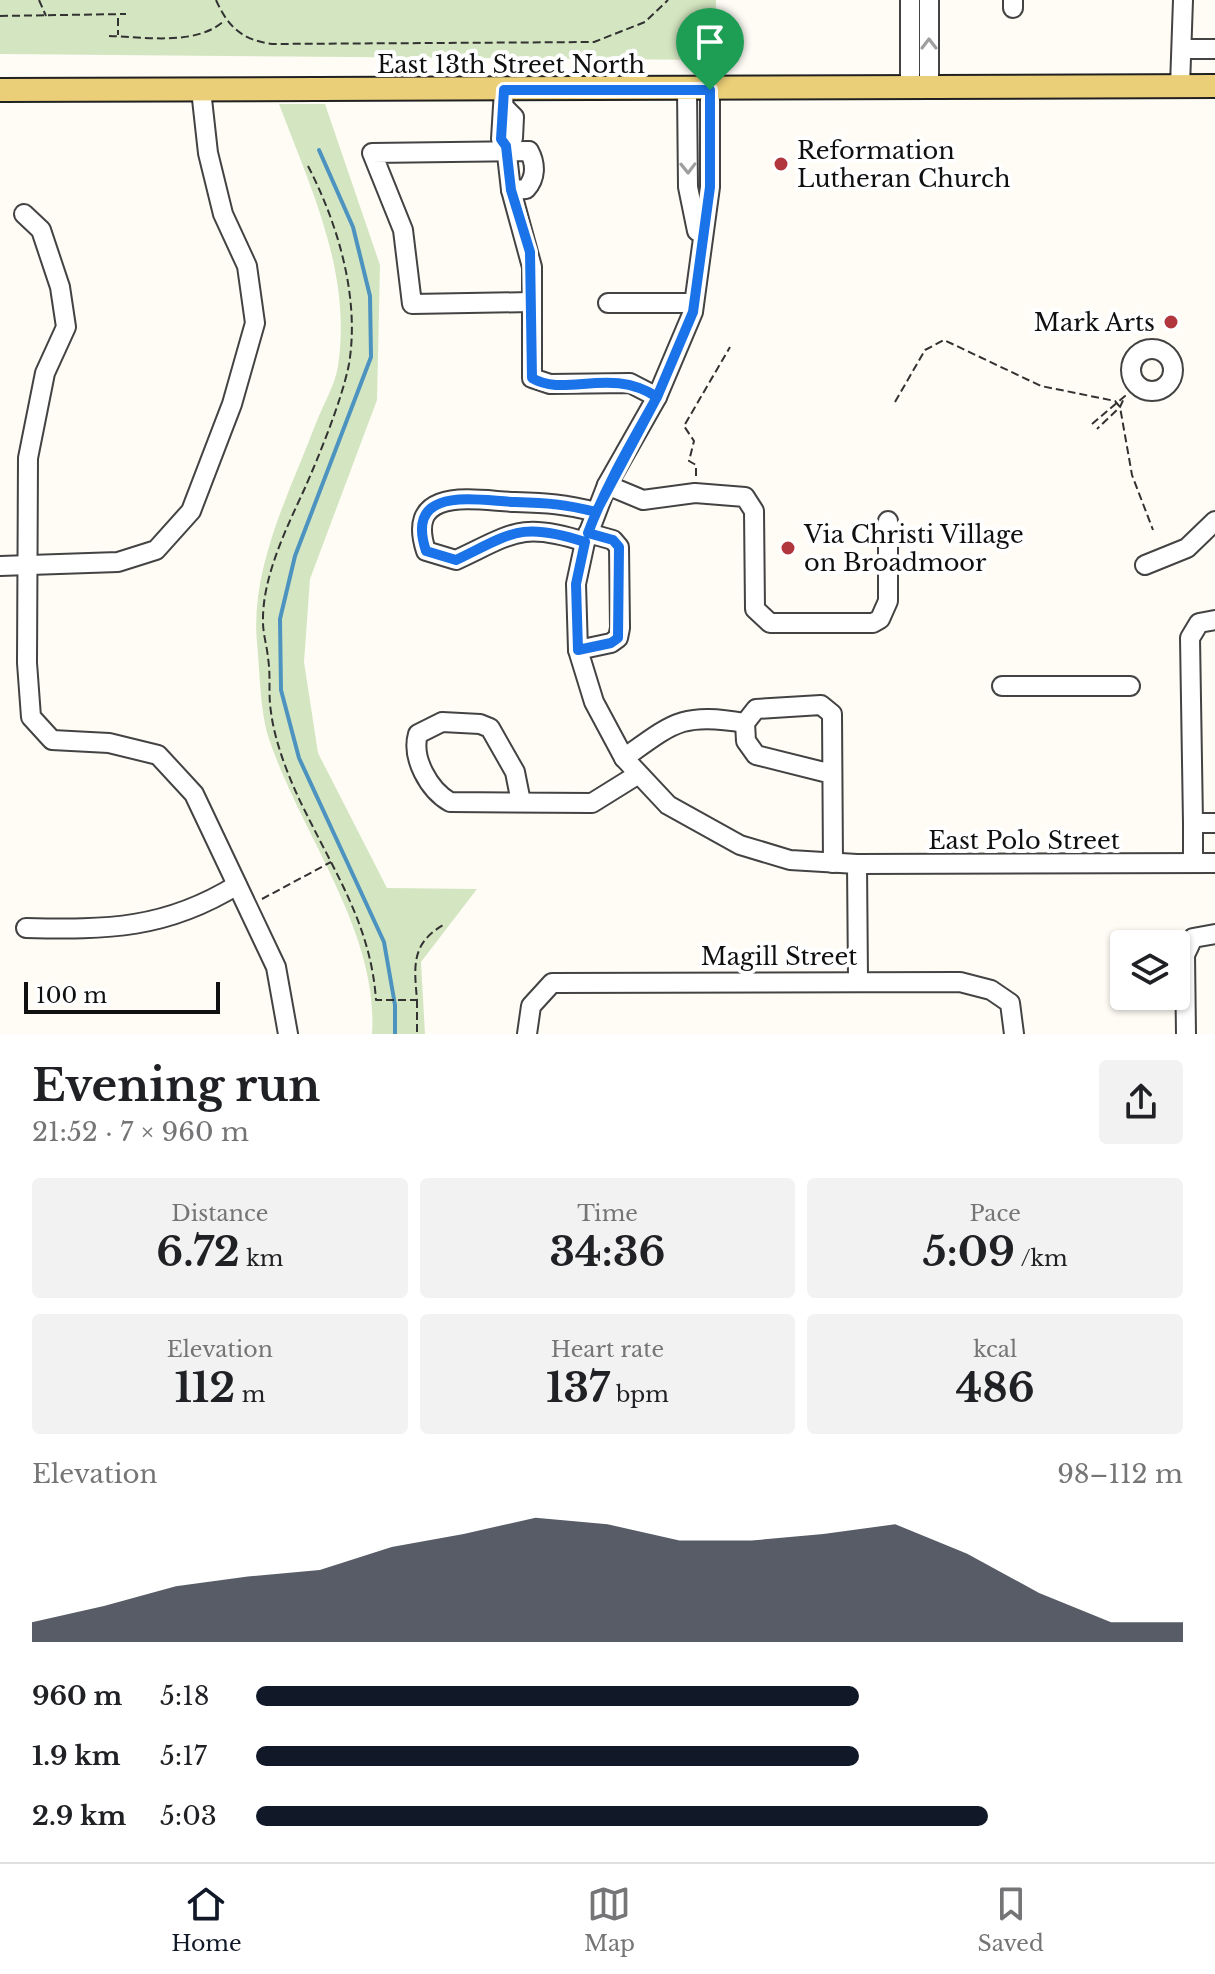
<!DOCTYPE html>
<html lang="en">
<head>
<meta charset="utf-8">
<style>
	:root { --surface:#fff; --page:#f2f2f2; --text:#202124; --muted:#757577; --line:#e0e0e0; --accent:#111827 }
	body { margin:0; font-family:"Libre Baskerville",serif; background:var(--page); color:var(--text); height:100vh; display:flex; flex-direction:column; font-size:30px; white-space:nowrap }
	* { box-sizing:border-box; margin:0 }
	p { font-size:26px; color:var(--muted) }
	.icon { flex:none; width:44px; height:44px; fill:none; stroke:currentColor; stroke-width:2; stroke-linecap:round; stroke-linejoin:round }
	.map { position:relative; height:1034px; overflow:hidden }
	.drawer { display:flex; flex-direction:column; background:var(--surface); flex:1 }
	.drawer>* { flex:none }
	.tools { position:absolute; left:1110px; top:930px; display:grid; gap:16px }
	.tools a { display:grid; place-items:center; width:80px; height:80px; border-radius:8px; background:var(--surface); box-shadow:0 2px 6px #0004; font-size:40px }
	.scale { position:absolute; left:24px; bottom:20px; width:196px; box-sizing:border-box; padding-left:8px; border:4px solid #101010; border-top:0; font-size:22px; line-height:28px; white-space:nowrap; color:#101010; -webkit-text-stroke:6px #fff; paint-order:stroke }
	.pin { position:absolute; display:grid; place-items:center; width:68px; height:68px; color:#fff; margin:-82px -34px; border-radius:50% 50% 50% 0; rotate:-45deg; box-shadow:0 0 8px #0007 }
	.pin .icon { rotate:45deg }
	.round { display:grid; place-items:center; flex:none; width:84px; height:84px; border-radius:8px; background:var(--page) }
	.summary { display:flex; align-items:center; justify-content:space-between; height:136px; padding:0 32px }
	h1 { font-size:44px; font-weight:700; line-height:60px }
	.metrics { display:grid; grid-template-columns:repeat(3,1fr); gap:12px; height:136px; padding:8px 32px }
	.metrics div { display:grid; align-content:center; border-radius:8px; background:var(--page); text-align:center }
	.metrics b { font-size:40px; font-weight:700 }
	.metrics small { font-size:22px; font-weight:400 }
	.metrics p { font-size:22px }
	.chart { height:224px; padding:16px 32px }
	.chart p { display:flex; justify-content:space-between }
	.chart svg { width:100%; height:144px; margin-top:8px; fill:var(--accent); opacity:.7 }
	ul { padding:0 32px; list-style:none; font-size:26px }
	li { display:grid; grid-template-columns:128px 96px 1fr; align-items:center; height:60px }
	li i { height:20px; border-radius:10px; background:var(--accent) }
	.tab-bar { display:flex; justify-content:space-around; align-items:center; height:112px; border-top:2px solid var(--line); background:var(--surface); font-size:22px; color:var(--muted) }
	.tab-bar a { display:grid; justify-items:center; gap:4px }
	.tab-bar .selected { color:var(--accent) }
	.map>svg:first-child { display:block }
	.green { fill:#d4e6c1 }
	.lines { fill:none; stroke-linecap:round; stroke-linejoin:round }
	.stream { stroke:#4d93c0; stroke-width:4 }
	.minor-casing { stroke:#434343; stroke-width:22 }
	.major-casing { stroke:#212121; stroke-width:26 }
	.path { stroke:#323232; stroke-width:2; stroke-dasharray:8 4; stroke-linecap:butt }
	.minor { stroke:#fff; stroke-width:18 }
	.major { stroke:#eace78; stroke-width:22 }
	.oneway { stroke:#9f9f9f }
	.route-casing { stroke:#fff; stroke-width:16 }
	.route { stroke:#1a73e8; stroke-width:10 }
	.poi-dot { fill:#b2363d; stroke:#fff; stroke-width:3 }
	.labels { text-anchor:middle; dominant-baseline:central; stroke-width:8; stroke-linejoin:round; paint-order:stroke }
	.street-label { font-size:24px; fill:#101010; stroke:#fff }
	.poi-label { font-size:24px; fill:#101010; stroke:#fff; text-anchor:start }
</style>
</head>
<body>
<div class="map">
<svg width="1215" height="1034" viewBox="0 0 1215 1034">
	<rect width="100%" height="100%" fill="#fefcf5"/>
	<g class="green">
		<polygon points="0,0 716,0 715,60 0,54"/>
		<path d="M279 104H325L380 265 377 400 310 579 304 662 318 753 387 888 477 889 421 962 425 1034H372C379 932 301 834 269 739 260 711 260 673 257 643 250 567 290 492 316 423 323 405 335 385 338 366 352 273 311 189 279 104Z"/>
	</g>
	<g class="lines">
		<polyline class="stream" points="319,150 353,227 370,296 371,357 295,556 280,619 281,690 299,758 384,942 395,1005 395,1034"/>
		<g class="minor-casing">
			<g id="minor">
				<polyline points="929,0 929,88"/>
				<polyline points="1013,0 1013,8"/>
				<polyline points="1183,49 1215,49"/>
				<polyline points="1180,86 1183,0"/>
				<polyline points="910,88 910,0"/>
				<polyline points="504,90 501,139 506,146 511,190 532,267 532,378 550,384 630,383 657,397"/>
				<polyline points="687,90 688,187 697,231"/>
				<polyline points="710,90 710,187 693,312 657,397 607,485 585,542 576,584 578,650 594,702 624,758 668,805 740,845 790,860 857,864 1215,863"/>
				<polyline points="505,108 514,117 513,138 506,146"/>
				<path d="M511 190 526 189C536 178 536 164 529 151L372 153 403 230 412 304 531 302"/>
				<polyline points="24,214 41,230 60,287 66,327 45,373 28,458 27,663 31,717 52,740 109,743 158,755 194,794 276,967 288,1034"/>
				<polyline points="608,303 694,303"/>
				<circle cx="1152" cy="370" r="21"/>
				<polyline points="607,485 643,500 695,493 745,497 754,511 755,609 770,623 873,623 880,619 888,601 888,521"/>
				<path d="M585 542C521 521 512 534 456 560L426 551C404 484 478 501 515 502 548 503 564 504 596 512"/>
				<polyline points="1145,565 1187,548 1215,521"/>
				<polyline points="0,566 118,562 156,550 191,511 232,404 255,323 247,266 223,214 208,153 201,90"/>
				<polyline points="578,650 611,643 618,638 620,628 619,547 613,540 588,533"/>
				<polyline points="1002,686 1130,686"/>
				<path d="M624 758C673 723 682 712 745 723"/>
				<polyline points="832,774 756,755 746,741 745,723 756,709 821,705 832,714 833,863"/>
				<path d="M521 802 515 772 490 728 480 724 442 722 418 734C411 758 429 790 450 802L592 803 637 775"/>
				<polyline points="1193,823 1190,638 1199,623 1215,620"/>
				<polyline points="1193,863 1193,823 1215,823"/>
				<polyline points="857,864 858,979"/>
				<path d="M26 928C107 930 166 929 237 885"/>
				<polyline points="527,1034 531,1006 552,983 960,982 991,990 1010,1003 1014,1034"/>
				<polyline points="1186,1034 1185,955 1193,938 1215,934"/>
			</g>
		</g>
		<g class="major-casing">
			<polyline id="major" points="0,90 1215,86"/>
		</g>
		<g class="path">
			<polyline points="39,0 46,16"/>
			<path d="M216 0C228 27 242 40 272 44L594 42 645 22 668 0"/>
			<polyline points="0,16 126,14"/>
			<polyline points="118,18 118,35"/>
			<path d="M109 36C145 37 196 46 224 21"/>
			<path d="M308 166C338 224 360 298 349 364 342 400 319 456 304 490 286 529 262 578 263 622 263 634 267 646 268 658 271 676 268 694 271 712 275 745 292 786 307 815 338 878 371 928 376 1000H417C414 965 411 943 445 924"/>
			<polyline points="895,402 925,350 944,340 1041,386 1115,401 1120,407 1132,475 1153,530"/>
			<polyline points="1092,424 1125,396 1120,407 1097,429"/>
			<polyline points="696,476 696,465 689,461 694,441 684,426 730,347"/>
			<polyline points="262,899 331,862"/>
			<polyline points="417,1000 417,1034"/>
		</g>
		<use href="#minor" class="minor"/>
		<use href="#major" class="major"/>
	</g>
	<defs><path id="oneway-chevron" d="M-2-3.5L2.5 0L-2 3.5" fill="none" stroke-width="1.6" stroke-linecap="round" stroke-linejoin="round" transform="scale(2)"/></defs>
	<g class="oneway">
		<use href="#oneway-chevron" transform="translate(929 44) rotate(-90)"/>
		<use href="#oneway-chevron" transform="translate(688 168) rotate(89)"/>
	</g>
	<g class="lines">
		<g class="route-casing">
			<path id="route" d="M710 90V187L693 312 657 397 596 512C564 504 548 503 515 502 478 501 404 484 426 551L456 560C512 533 521 521 585 542L576 584 578 650 611 643 618 638 619 547 613 540 588 533C606 485 632 442 657 397 610 366 565 398 532 378L530 252 511 190 506 146 501 139 504 90H710"/>
		</g>
		<use href="#route" class="route"/>
	</g>
	<g class="poi-dot">
		<circle cx="781" cy="164" r="8"/>
		<circle cx="1171" cy="322" r="8"/>
		<circle cx="788" cy="548" r="8"/>
	</g>
	<g class="labels">
		<g class="street-label">
			<text x="511" y="64">East 13th Street North</text>
			<text x="1024" y="840">East Polo Street</text>
			<text x="779" y="956">Magill Street</text>
		</g>
		<g class="poi-label">
			<text x="797" y="150">Reformation<tspan x="797" dy="28">Lutheran Church</tspan></text>
			<text x="1155" y="322" text-anchor="end">Mark Arts</text>
			<text x="804" y="534">Via Christi Village<tspan x="804" dy="28">on Broadmoor</tspan></text>
		</g>
	</g>
</svg>
<div class="tools">
<a><svg class="icon" aria-label="layers" viewBox="0 0 24 24"><path d="M12 4l9 5-9 5-9-5zM3 14l9 5 9-5"/></svg></a>
</div>
<div class="scale">100 m</div>
<div class="pin" style="left:710px;top:90px;background:#1e9e55"><svg class="icon" aria-label="arrive" viewBox="0 0 24 24"><path d="M6 21V4h12l-3 4 3 4H6"/></svg></div>
</div>
<section class="drawer">
<div class="summary"><div><h1>Evening run</h1><p>21:52 · 7 × 960 m</p></div><a class="round"><svg class="icon" aria-label="share" viewBox="0 0 24 24"><path d="M12 15V3M7 8l5-5 5 5M5 13v7h14v-7"/></svg></a></div>
<div class="metrics">
<div><p>Distance</p><b>6.72<small> km</small></b></div>
<div><p>Time</p><b>34:36</b></div>
<div><p>Pace</p><b>5:09<small> /km</small></b></div>
</div>
<div class="metrics">
<div><p>Elevation</p><b>112<small> m</small></b></div>
<div><p>Heart rate</p><b>137<small> bpm</small></b></div>
<div><p>kcal</p><b>486</b></div>
</div>
<div class="chart"><p><span>Elevation</span>98–112 m</p>
<svg viewBox="0 0 160 44" preserveAspectRatio="none"><path d="M0 44V38L10 33L20 27L30 24L40 22L50 15L60 11L70 6L80 8L90 13L100 13L110 11L120 8L130 17L140 29L150 38L160 38V44z"/></svg>
</div>
<ul>
<li><b>960 m</b>5:18<i style="width:65%"></i></li>
<li><b>1.9 km</b>5:17<i style="width:65%"></i></li>
<li><b>2.9 km</b>5:03<i style="width:79%"></i></li>
</ul>
</section>
<nav class="tab-bar">
<a class="selected"><svg class="icon" aria-label="home" viewBox="0 0 24 24"><path d="M3 11l9-7 9 7M6 9v11h12V9"/></svg>Home</a>
<a><svg class="icon" aria-label="map" viewBox="0 0 24 24"><path d="M3 6l6-2 6 2 6-2v14l-6 2-6-2-6 2zM9 4v14M15 6v14"/></svg>Map</a>
<a><svg class="icon" aria-label="saved" viewBox="0 0 24 24"><path d="M7 4h10v16l-5-4-5 4z"/></svg>Saved</a>
</nav>
</body>
</html>
